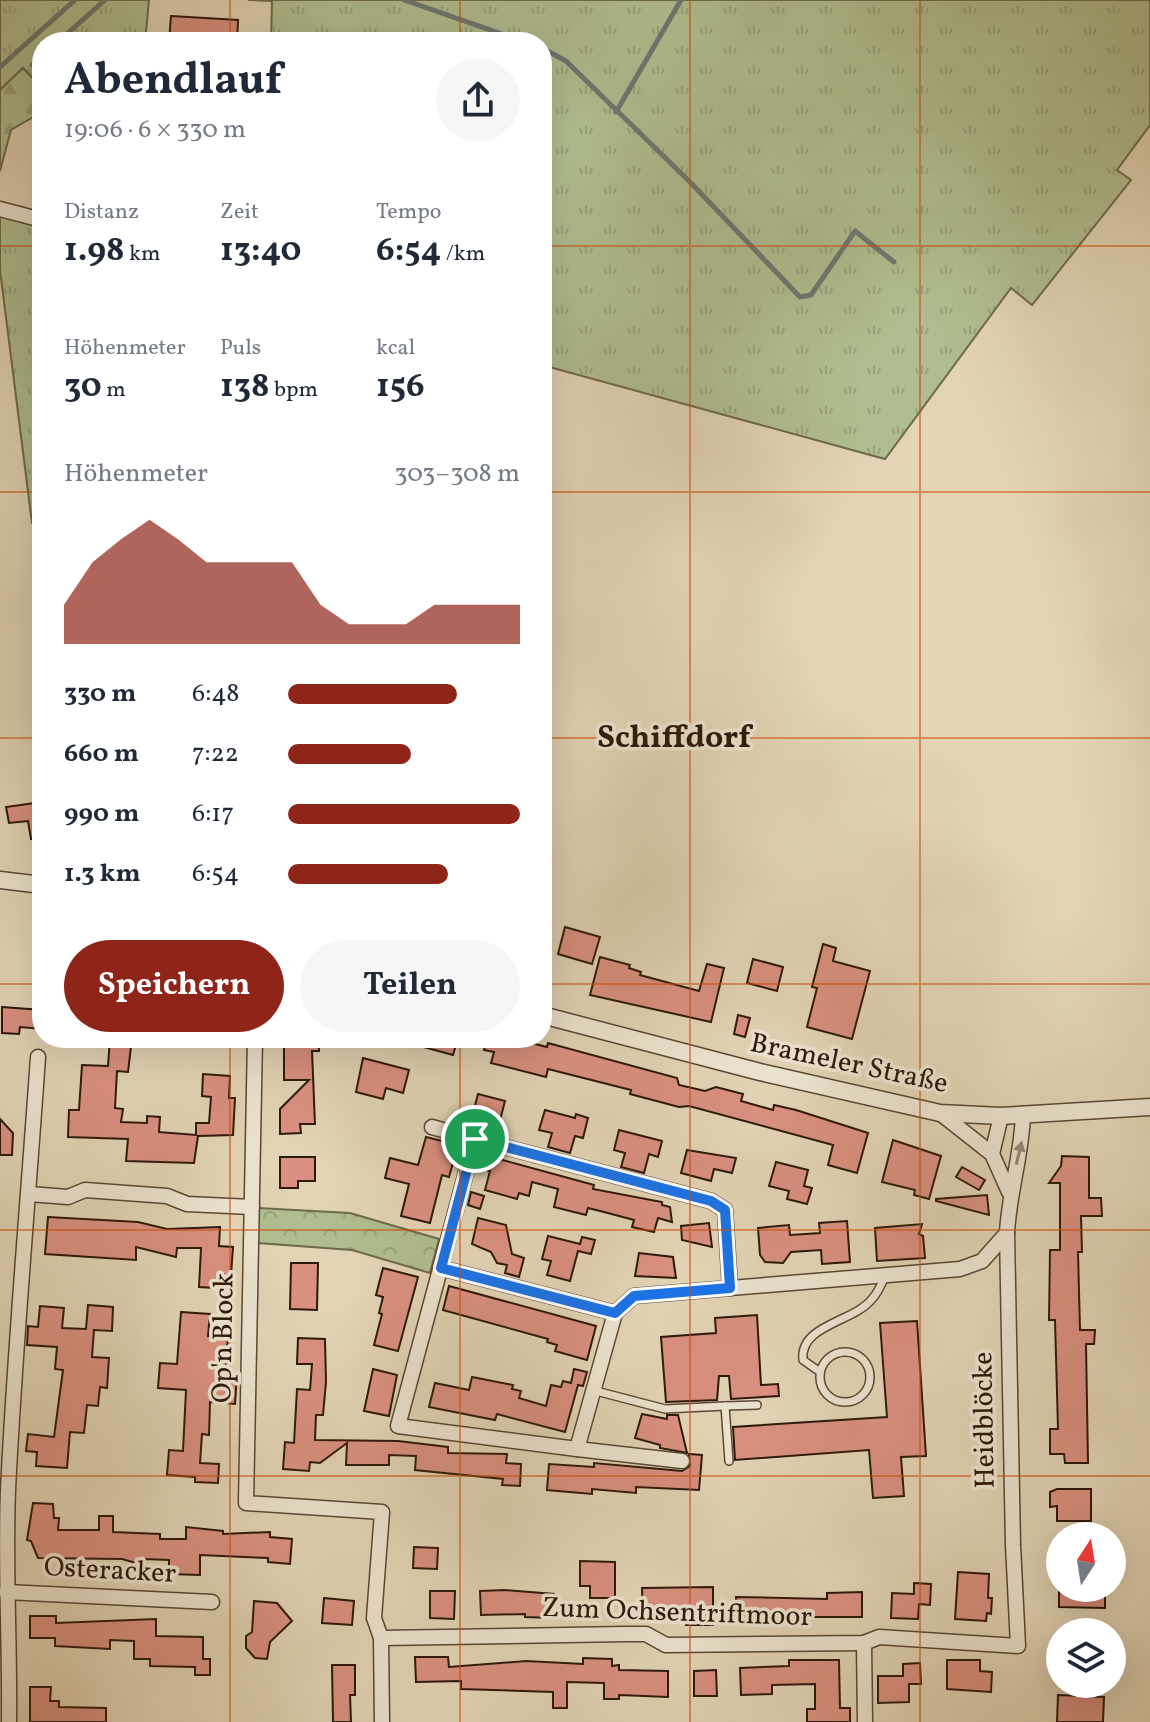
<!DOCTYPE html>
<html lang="de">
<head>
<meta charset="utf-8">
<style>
	:root { --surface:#fff; --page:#f6f6f7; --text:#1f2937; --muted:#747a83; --accent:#8f2418 }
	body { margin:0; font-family:Vollkorn,serif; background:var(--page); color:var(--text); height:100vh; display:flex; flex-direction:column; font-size:30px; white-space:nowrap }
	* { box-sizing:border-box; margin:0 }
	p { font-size:26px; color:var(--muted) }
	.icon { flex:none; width:44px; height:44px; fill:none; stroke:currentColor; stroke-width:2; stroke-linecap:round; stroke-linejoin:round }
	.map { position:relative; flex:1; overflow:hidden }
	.drawer { position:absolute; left:32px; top:32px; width:520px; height:1016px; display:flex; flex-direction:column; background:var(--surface); border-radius:32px; box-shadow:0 8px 32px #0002 }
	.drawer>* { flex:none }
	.needle { width:52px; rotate:12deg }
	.fabs { position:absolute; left:1046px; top:1522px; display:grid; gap:16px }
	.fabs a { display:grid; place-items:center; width:80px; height:80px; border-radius:50%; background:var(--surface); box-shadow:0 8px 32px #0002; font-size:40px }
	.pin { position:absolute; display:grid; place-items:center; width:68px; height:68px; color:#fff; margin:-34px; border:4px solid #fff; border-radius:50%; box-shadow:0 2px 8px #0007 }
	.round { display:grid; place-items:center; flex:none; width:84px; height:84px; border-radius:42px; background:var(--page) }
	.headline { display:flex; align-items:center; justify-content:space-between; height:136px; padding:0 32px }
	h1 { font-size:44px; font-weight:700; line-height:60px }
	.stats { display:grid; grid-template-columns:repeat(3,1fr); gap:12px; height:136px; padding:8px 32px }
	.stats div { display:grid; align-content:center }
	.stats b { font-size:34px; font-weight:700 }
	.stats small { font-size:22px; font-weight:400 }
	.stats p { font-size:22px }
	.chart { height:224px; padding:16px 32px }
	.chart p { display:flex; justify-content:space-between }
	.chart svg { width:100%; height:144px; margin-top:8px; fill:var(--accent); opacity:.7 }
	.button { display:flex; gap:16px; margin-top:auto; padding:16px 32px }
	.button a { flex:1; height:92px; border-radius:48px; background:var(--accent); color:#fff; font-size:32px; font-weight:700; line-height:92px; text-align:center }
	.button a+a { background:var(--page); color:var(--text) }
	ul { padding:0 32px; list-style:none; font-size:26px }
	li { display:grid; grid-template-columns:128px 96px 1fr; align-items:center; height:60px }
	li i { height:20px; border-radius:10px; background:var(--accent) }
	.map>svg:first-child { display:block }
	.grass { fill:url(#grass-tufts); stroke:#6e6a4d; stroke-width:2 }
	.forest { fill:url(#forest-firs); stroke:#6e6a4d; stroke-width:2 }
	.park { fill:url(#park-crowns); stroke:#6e6a4d; stroke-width:2 }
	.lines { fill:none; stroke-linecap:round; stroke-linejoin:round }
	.stream { stroke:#6d7771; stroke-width:5 }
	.building { fill:#da9080; stroke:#2d180a; stroke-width:2 }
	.service-casing { stroke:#5a4735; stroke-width:10 }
	.minor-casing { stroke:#5a4735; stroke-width:17 }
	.tertiary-casing { stroke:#5a4735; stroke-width:19 }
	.service { stroke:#ece3cf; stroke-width:7 }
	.minor { stroke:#ece3cf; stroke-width:14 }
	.tertiary { stroke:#ece3cf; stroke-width:16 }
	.oneway { fill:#968876 }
	.route-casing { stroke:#fff; stroke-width:16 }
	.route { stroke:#1a73e8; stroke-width:10 }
	.grid { fill:none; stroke:#cc4f0c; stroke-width:2; stroke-opacity:0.55 }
	.labels { text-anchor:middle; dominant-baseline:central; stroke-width:7; stroke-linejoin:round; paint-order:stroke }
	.street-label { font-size:28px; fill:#2d180a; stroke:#ece3cf }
	.quarter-label { font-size:32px; font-weight:bold; fill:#2d180a; stroke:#ece3cf }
</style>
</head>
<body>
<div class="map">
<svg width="1150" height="1722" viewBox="0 0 1150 1722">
	<defs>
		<pattern id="grass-tufts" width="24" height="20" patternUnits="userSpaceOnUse" patternTransform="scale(2)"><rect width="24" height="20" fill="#b0bd90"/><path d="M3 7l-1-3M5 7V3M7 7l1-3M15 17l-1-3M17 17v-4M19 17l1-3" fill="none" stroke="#98a27b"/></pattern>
		<pattern id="forest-firs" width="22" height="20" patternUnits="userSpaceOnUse" patternTransform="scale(2)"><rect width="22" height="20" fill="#b0bd90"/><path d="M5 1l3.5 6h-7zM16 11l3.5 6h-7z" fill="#98a27b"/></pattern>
		<pattern id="park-crowns" width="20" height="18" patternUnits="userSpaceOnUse" patternTransform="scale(2)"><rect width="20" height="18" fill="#b0bd90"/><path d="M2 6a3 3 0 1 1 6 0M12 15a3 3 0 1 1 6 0" fill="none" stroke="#98a27b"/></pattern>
	</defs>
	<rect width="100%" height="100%" fill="#e2d4b5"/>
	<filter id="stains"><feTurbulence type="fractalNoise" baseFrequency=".0025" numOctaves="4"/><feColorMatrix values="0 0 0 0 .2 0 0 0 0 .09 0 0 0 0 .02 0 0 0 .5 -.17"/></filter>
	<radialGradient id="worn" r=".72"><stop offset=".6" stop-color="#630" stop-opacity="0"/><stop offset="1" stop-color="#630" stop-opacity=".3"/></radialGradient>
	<g class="grass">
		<polygon points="0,0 149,0 145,42 42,42 42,88 23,68 0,90"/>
		<polygon points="248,0 1150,0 1150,125 1117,170 1131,180 1032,305 1011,288 885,459 542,365 542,42 271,42 272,1"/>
		<polygon points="0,204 42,216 42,526 32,523 0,270"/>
	</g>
	<polygon class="forest" points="23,68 42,88 42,112 11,130 0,171 0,90"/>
	<polygon class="park" points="258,1208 350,1213 439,1239 430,1273 352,1250 258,1243"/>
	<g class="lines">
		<g class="stream">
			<polyline points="404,0 525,42"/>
			<polyline points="58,42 105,0"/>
			<polyline points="542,48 566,61 689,181 800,297 811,295 855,231 894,262"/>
			<polyline points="32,65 42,56"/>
			<polyline points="0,67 75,0"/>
			<polyline points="616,112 681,0"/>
		</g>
	</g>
	<g class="building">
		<polygon points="171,16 238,20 237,42 169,42"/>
		<polygon points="42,802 42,837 31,839 28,821 9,823 6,807"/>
		<polygon points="565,927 600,937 592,964 558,954"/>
		<polygon points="823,944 836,948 833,961 870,971 852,1039 807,1027 817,988 812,987"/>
		<polygon points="600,957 630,965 629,968 641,972 640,975 699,991 707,964 724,968 711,1022 590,995"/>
		<polygon points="753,959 783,967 777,991 747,983"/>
		<polygon points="2,1007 42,1010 42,1029 20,1027 19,1034 2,1033"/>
		<polygon points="738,1015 750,1018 745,1037 734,1034"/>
		<polygon points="110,1038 132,1038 128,1072 117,1071 115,1108 123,1109 121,1122 147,1123 147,1116 160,1117 159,1132 196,1135 196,1123 209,1123 211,1097 202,1096 203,1074 230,1076 229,1098 235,1098 233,1135 198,1136 194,1163 126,1161 128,1139 68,1137 69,1110 79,1110 82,1065 108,1066"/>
		<polygon points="405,1038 458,1038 453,1055 405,1042"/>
		<polygon points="487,1038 512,1038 547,1047 548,1043 677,1078 679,1085 705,1091 716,1087 743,1094 741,1101 773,1110 774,1105 796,1110 868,1133 857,1173 828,1165 833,1145 689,1106 679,1107 630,1094 631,1090 548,1069 546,1077 491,1063 494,1052 484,1050"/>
		<polygon points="297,1039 319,1039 319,1051 312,1051 315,1124 300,1124 301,1133 280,1134 280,1109 309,1080 284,1080 284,1045 297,1045"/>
		<polygon points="363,1058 409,1070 403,1093 386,1088 383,1099 356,1092"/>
		<polygon points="478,1094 505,1101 499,1124 472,1117"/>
		<polygon points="545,1110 575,1118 576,1114 588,1118 583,1138 575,1136 570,1153 548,1147 552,1133 539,1130"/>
		<polygon points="0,1119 13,1133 12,1155 0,1155"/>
		<polygon points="619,1130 662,1141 658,1157 649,1154 644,1173 621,1167 625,1153 614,1150"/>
		<polygon points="426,1137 458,1145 449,1177 442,1175 430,1223 401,1216 409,1184 385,1178 390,1158 418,1165"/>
		<polygon points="893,1140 941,1156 929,1199 914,1195 915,1190 882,1182"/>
		<polygon points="687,1150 736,1158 732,1173 714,1169 711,1181 681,1173"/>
		<polygon points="488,1156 594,1185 593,1189 662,1202 662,1205 670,1207 672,1222 658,1218 654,1232 632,1227 634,1220 604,1212 588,1208 586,1215 554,1207 558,1189 532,1182 529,1196 519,1193 517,1199 485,1190 490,1171 484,1169"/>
		<polygon points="1062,1156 1089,1157 1089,1198 1101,1198 1102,1216 1081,1216 1082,1252 1078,1252 1080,1330 1095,1330 1094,1344 1086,1344 1088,1463 1065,1463 1064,1454 1050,1454 1050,1429 1058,1429 1055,1320 1049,1320 1050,1250 1060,1250 1060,1183 1049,1183 1061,1166"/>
		<polygon points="280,1157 315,1157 315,1181 298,1181 298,1188 280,1188"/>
		<polygon points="776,1162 808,1170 804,1186 812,1188 807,1204 787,1199 789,1191 769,1186"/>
		<polygon points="962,1167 985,1180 979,1190 956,1177"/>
		<polygon points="471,1192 484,1196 480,1209 468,1205"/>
		<polygon points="987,1195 989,1215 936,1201 936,1199"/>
		<polygon points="48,1217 138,1222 167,1229 220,1227 219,1246 233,1247 230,1289 199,1287 201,1248 177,1248 176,1257 136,1247 136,1260 45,1254"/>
		<polygon points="478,1218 506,1225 512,1254 524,1258 519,1277 505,1273 507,1265 497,1263 491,1252 472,1244"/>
		<polygon points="847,1221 850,1262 822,1264 821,1250 791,1252 783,1263 765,1262 760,1255 758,1228 789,1225 790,1235 820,1233 819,1223"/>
		<polygon points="709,1223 712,1247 682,1240 681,1226"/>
		<polygon points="922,1224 919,1234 923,1236 925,1258 877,1261 875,1228"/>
		<polygon points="548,1236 580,1244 582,1237 595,1240 591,1254 578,1251 570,1281 547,1275 551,1261 542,1259"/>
		<polygon points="639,1253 673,1257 676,1278 635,1276"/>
		<polygon points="291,1263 318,1263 317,1310 290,1309"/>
		<polygon points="383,1268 418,1277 398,1351 374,1345 382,1314 379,1313 383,1297 376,1295"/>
		<polygon points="449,1286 596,1326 587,1360 555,1351 557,1345 547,1342 548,1339 443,1310"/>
		<polygon points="88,1305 113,1307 112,1331 94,1330 92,1357 109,1358 107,1388 100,1387 98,1406 87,1405 84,1433 70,1432 67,1468 36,1466 37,1452 26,1451 28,1434 54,1437 63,1370 55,1369 57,1347 27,1345 28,1326 38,1327 40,1306 64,1308 62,1328 86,1329"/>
		<polygon points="181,1312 210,1314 208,1336 228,1337 225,1373 237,1374 235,1404 210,1402 209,1435 202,1434 200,1463 219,1464 218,1483 195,1482 195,1477 167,1475 169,1450 183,1451 186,1390 158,1388 160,1363 177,1364"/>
		<polygon points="757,1315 761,1385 778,1384 779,1396 731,1399 729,1376 719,1376 717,1400 666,1402 661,1337 716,1333 715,1318"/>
		<polygon points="917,1321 926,1456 901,1457 904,1496 873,1498 869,1450 735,1460 733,1427 887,1417 880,1323"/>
		<polygon points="298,1338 325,1339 326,1382 323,1415 316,1415 315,1440 398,1441 448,1447 448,1453 507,1454 506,1463 521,1464 520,1486 502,1485 503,1479 415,1470 416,1456 389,1455 389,1465 346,1465 347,1443 320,1463 310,1462 309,1471 283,1469 285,1442 294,1443 297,1389 310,1390 312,1364 297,1364"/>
		<polygon points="373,1369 397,1375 389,1416 364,1411"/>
		<polygon points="574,1369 587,1372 583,1386 578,1385 565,1432 497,1414 495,1420 429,1407 435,1383 469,1390 472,1377 513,1385 512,1389 521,1391 519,1398 546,1406 551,1385 561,1387 563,1381 571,1383"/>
		<polygon points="642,1414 667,1419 667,1415 678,1415 687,1453 660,1448 660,1445 635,1438"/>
		<polygon points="689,1454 702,1455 699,1490 636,1487 636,1493 592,1489 592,1494 547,1490 549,1464 594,1467 594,1463 682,1471 690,1466"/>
		<polygon points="1057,1489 1091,1489 1091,1521 1057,1521 1057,1506 1050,1507 1050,1492"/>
		<polygon points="33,1503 53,1504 54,1518 59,1518 58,1530 99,1530 99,1516 113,1516 113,1532 160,1534 160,1539 186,1539 186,1527 223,1531 223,1534 270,1532 270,1537 292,1539 290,1564 268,1562 268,1558 200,1555 200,1575 169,1574 169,1560 144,1559 143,1565 122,1559 38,1558 31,1541 27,1540"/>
		<polygon points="414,1547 438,1548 437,1569 413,1568"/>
		<polygon points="580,1561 615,1562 615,1598 590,1598 590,1586 580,1586"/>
		<polygon points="958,1572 989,1574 988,1598 992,1598 991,1614 987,1613 986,1621 955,1619"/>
		<polygon points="914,1583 931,1584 930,1605 919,1604 918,1619 891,1618 892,1593 914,1594"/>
		<polygon points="713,1587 713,1625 686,1625 686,1614 643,1615 642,1588"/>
		<polygon points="1059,1588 1105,1588 1105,1608 1059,1607"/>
		<polygon points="505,1590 554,1594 553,1618 525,1617 525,1614 481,1615 480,1591"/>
		<polygon points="430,1591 455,1591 454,1619 430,1618"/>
		<polygon points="862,1592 862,1617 808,1617 808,1623 737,1623 736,1597 827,1599 827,1593"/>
		<polygon points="324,1598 354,1601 352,1625 322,1623"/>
		<polygon points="254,1601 277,1603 292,1621 270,1642 267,1659 255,1658 246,1648 246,1636 252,1632"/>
		<polygon points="30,1616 56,1616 56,1623 156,1619 156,1636 203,1637 203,1659 210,1659 210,1675 195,1675 195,1667 150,1666 150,1659 134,1659 134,1641 110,1640 110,1649 55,1646 55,1638 30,1638"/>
		<polygon points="415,1657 448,1657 449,1667 526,1661 583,1664 583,1658 612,1659 612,1666 619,1665 619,1670 668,1671 668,1697 619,1695 619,1699 604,1699 604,1683 567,1682 567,1708 553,1708 553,1692 461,1689 461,1681 416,1682"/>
		<polygon points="789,1660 839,1660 840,1708 850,1708 850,1722 807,1722 807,1709 815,1709 815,1684 772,1685 772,1694 741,1695 740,1668 789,1666"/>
		<polygon points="947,1660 980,1660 980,1671 992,1672 991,1692 947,1689"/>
		<polygon points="920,1663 921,1684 909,1684 909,1702 878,1703 878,1676 903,1676 903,1664"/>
		<polygon points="332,1665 355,1665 355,1695 350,1695 351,1722 333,1722"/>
		<polygon points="716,1670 717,1696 694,1696 694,1671"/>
		<polygon points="30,1687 51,1687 50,1701 59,1701 59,1707 106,1708 106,1722 30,1722"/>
		<polygon points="1058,1695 1104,1697 1103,1722 1057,1722"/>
	</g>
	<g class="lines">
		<g class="service-casing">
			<g id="service">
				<circle cx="845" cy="1377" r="25"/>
				<path d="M820 1372 803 1360C799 1325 854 1322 872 1299 878 1293 881 1284 885 1277"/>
				<polyline points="596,1391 665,1409 725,1406 729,1461"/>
				<polyline points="725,1406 757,1405"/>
			</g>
		</g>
		<g class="minor-casing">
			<g id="minor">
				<polyline points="0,209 42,220"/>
				<polyline points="255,1038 246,1503 382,1512 374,1618 381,1638 382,1722"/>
				<polyline points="940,1113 992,1154 1009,1192"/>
				<polyline points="432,1127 475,1139"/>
				<polyline points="992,1154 1001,1116"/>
				<polyline points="29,1194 68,1197 85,1190 167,1196 187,1204 252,1207"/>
				<polyline points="441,1268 615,1313 634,1296 960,1269 982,1261 1007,1233"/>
				<polyline points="615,1313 577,1449 398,1426 475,1139 711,1201 725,1210 730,1288"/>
				<polyline points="577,1449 682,1461"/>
				<polyline points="6,1592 212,1602"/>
				<path d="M381 1638 625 1634H646L666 1645 864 1643 879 1637 1018 1646 1013 1545 1007 1233C1009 1193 1022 1154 1023 1114"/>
				<polyline points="864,1643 865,1722"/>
				<path d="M9 1722C10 1644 5 1568 8 1490 15 1346 28 1202 38 1057"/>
			</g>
		</g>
		<g class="tertiary-casing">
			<g id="tertiary">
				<polyline points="0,880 42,885"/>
				<polyline points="542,1015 760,1072 940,1113 1001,1116 1150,1107"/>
			</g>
		</g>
		<use href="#service" class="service"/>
		<use href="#minor" class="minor"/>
		<use href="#tertiary" class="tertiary"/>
	</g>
	<defs><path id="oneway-solid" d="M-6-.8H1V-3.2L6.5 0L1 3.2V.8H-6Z" transform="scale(2)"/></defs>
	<use class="oneway" href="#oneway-solid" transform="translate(1019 1153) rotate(-77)"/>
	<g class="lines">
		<g class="route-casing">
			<polygon id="route" points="475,1139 711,1201 725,1210 730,1288 634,1296 615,1313 441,1268"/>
		</g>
		<use href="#route" class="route"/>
	</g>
	<path class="grid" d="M230 0V42M460 0V42M690 0V1722M920 0V1722M0 246H42M542 246H1150M0 492H42M542 492H1150M0 738H42M542 738H1150M0 984H42M542 984H1150M230 1038V1722M460 1038V1722M0 1230H1150M0 1476H1150"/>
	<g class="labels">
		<g class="street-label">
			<text transform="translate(849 1064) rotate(12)">Brameler Straße</text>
			<text transform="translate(224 1338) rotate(-89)">Op'n Block</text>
			<text transform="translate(985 1420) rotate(-91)">Heidblöcke</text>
			<text transform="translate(110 1571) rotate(3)">Osteracker</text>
			<text transform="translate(677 1613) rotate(2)">Zum Ochsentriftmoor</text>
		</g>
		<g class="quarter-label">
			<text x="674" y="739">Schiffdorf</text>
		</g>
	</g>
	<rect width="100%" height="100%" filter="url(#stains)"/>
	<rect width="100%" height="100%" fill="url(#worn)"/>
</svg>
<div class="fabs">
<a><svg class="needle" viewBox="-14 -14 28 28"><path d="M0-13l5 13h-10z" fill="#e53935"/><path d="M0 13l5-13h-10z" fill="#747a83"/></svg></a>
<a><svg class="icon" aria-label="layers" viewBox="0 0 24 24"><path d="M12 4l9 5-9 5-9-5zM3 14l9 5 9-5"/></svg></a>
</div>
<div class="pin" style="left:475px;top:1139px;background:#1e9e55"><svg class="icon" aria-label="arrive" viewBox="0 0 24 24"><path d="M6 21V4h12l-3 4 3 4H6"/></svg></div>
<section class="drawer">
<div class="headline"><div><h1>Abendlauf</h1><p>19:06 · 6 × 330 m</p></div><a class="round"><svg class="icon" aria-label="share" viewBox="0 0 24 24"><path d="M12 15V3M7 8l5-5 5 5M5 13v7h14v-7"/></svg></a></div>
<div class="stats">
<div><p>Distanz</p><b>1.98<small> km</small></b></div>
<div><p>Zeit</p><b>13:40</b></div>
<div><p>Tempo</p><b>6:54<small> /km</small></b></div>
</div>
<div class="stats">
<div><p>Höhenmeter</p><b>30<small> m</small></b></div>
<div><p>Puls</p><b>138<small> bpm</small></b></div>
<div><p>kcal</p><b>156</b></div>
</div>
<div class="chart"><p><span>Höhenmeter</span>303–308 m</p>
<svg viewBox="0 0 160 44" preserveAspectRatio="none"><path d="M0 44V32L10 19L20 12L30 6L40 12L50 19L60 19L70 19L80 19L90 32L100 38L110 38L120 38L130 32L140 32L150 32L160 32V44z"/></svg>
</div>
<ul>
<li><b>330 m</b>6:48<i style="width:73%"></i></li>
<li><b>660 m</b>7:22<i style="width:53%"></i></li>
<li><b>990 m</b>6:17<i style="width:100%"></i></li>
<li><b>1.3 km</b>6:54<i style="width:69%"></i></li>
</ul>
<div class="button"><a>Speichern</a><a>Teilen</a></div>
</section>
</div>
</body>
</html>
